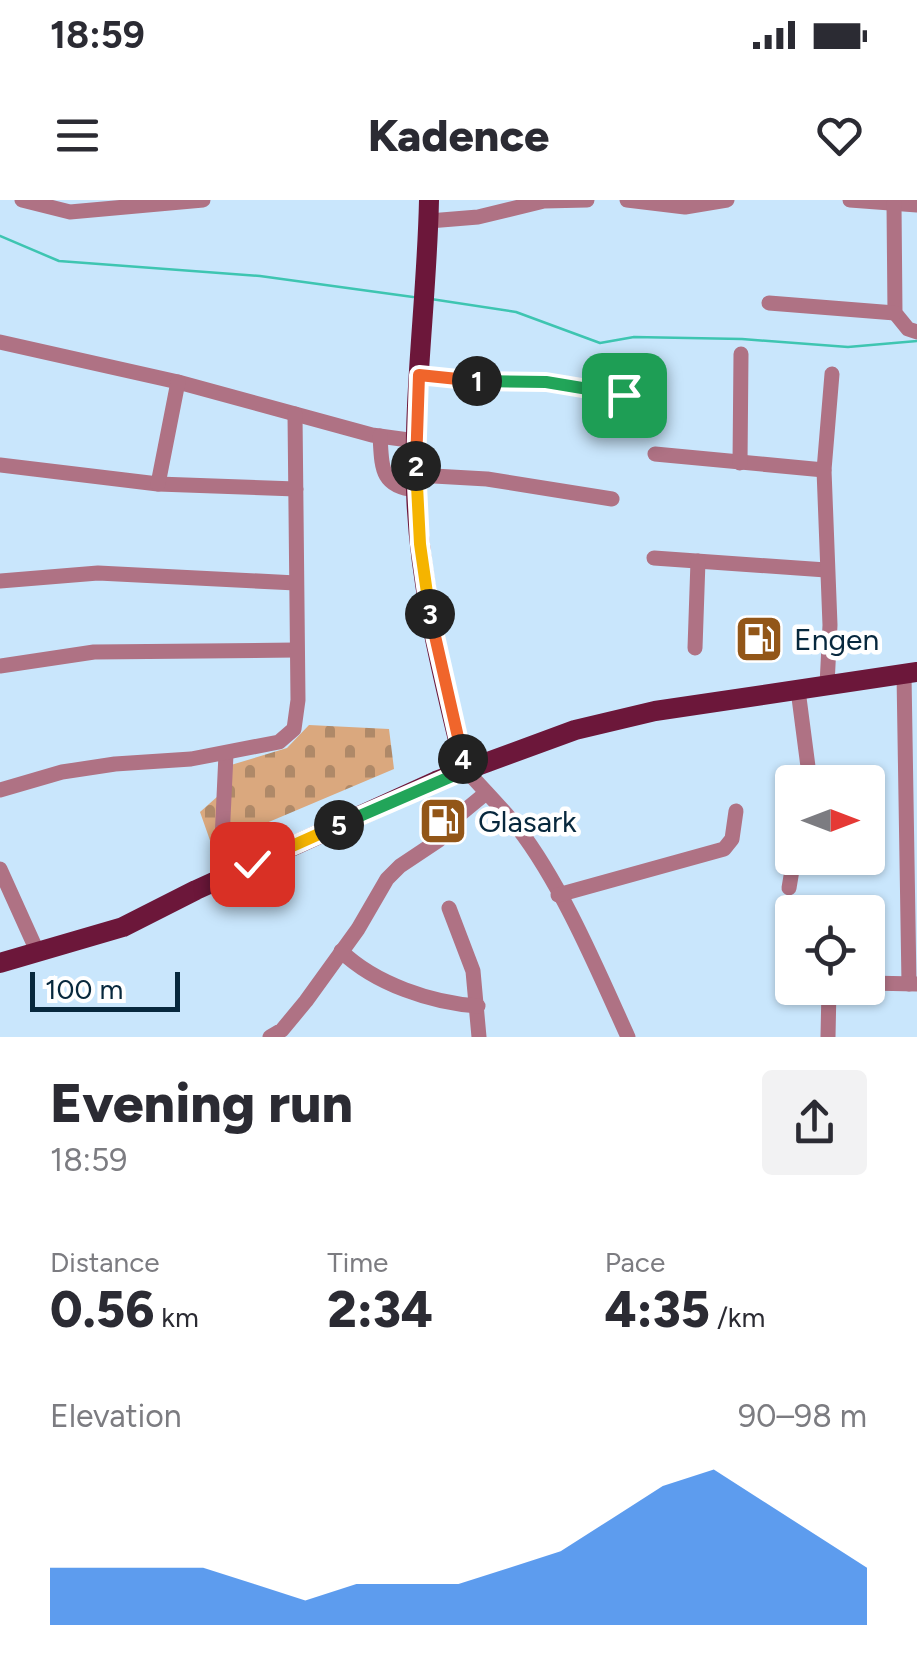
<!DOCTYPE html>
<html lang="en">
<head>
<meta charset="utf-8">
<style>
	:root { --surface:#fff; --page:#f2f2f3; --text:#2b2b33; --muted:#7c7c81; --accent:#1a73e8 }
	body { margin:0; font-family:Figtree,sans-serif; background:var(--page); color:var(--text); height:100vh; display:flex; flex-direction:column; font-size:38px; white-space:nowrap }
	* { box-sizing:border-box; margin:0 }
	p { font-size:32px; color:var(--muted) }
	.icon { flex:none; width:55px; height:55px; fill:none; stroke:currentColor; stroke-width:2; stroke-linecap:round; stroke-linejoin:round }
	.map { position:relative; height:837px; overflow:hidden }
	.side { display:flex; flex-direction:column; background:var(--surface); flex:1 }
	.side>* { flex:none }
	.needle { width:65px; rotate:90deg }
	.controls { position:absolute; left:775px; top:565px; display:grid; gap:20px }
	.controls a { display:grid; place-items:center; width:110px; height:110px; border-radius:10px; background:var(--surface); box-shadow:0 2px 8px #0004; font-size:50px }
	.scale { position:absolute; left:30px; bottom:25px; width:150px; box-sizing:border-box; padding-left:10px; border:5px solid #07283d; border-top:0; font-size:28px; line-height:35px; white-space:nowrap; color:#07283d; -webkit-text-stroke:8px #fff; paint-order:stroke }
	.pin { position:absolute; display:grid; place-items:center; width:85px; height:85px; color:#fff; margin:-42px; border-radius:20px; box-shadow:0 5px 15px #0006 }
	.km { position:absolute; width:50px; height:50px; margin:-25px; border-radius:50%; background:#222; color:#fff; font-size:28px; line-height:50px; text-align:center }
	.round { display:grid; place-items:center; flex:none; width:105px; height:105px; border-radius:10px; background:var(--page) }
	.summary { display:flex; align-items:center; justify-content:space-between; height:170px; padding:0 50px }
	h1 { font-size:55px; font-weight:800; line-height:75px }
	.stats { display:grid; grid-template-columns:repeat(3,1fr); gap:15px; height:170px; padding:10px 50px }
	.stats div { display:grid; align-content:center }
	.stats b { font-size:50px; font-weight:800 }
	.stats small { font-size:28px; font-weight:400 }
	.stats p { font-size:28px }
	.chart { height:280px; padding:20px 50px }
	.chart p { display:flex; justify-content:space-between }
	.chart svg { width:100%; height:180px; margin-top:10px; fill:var(--accent); opacity:.7 }
	.status { display:flex; justify-content:space-between; align-items:center; height:70px; padding:0 50px; background:var(--surface); direction:ltr }
	.status svg { height:28px; fill:currentColor }
	header { display:flex; justify-content:space-between; align-items:center; height:130px; padding:0 50px; background:var(--surface); font-size:45px; font-weight:800 }
	.map>svg:first-child { display:block }
	.cemetery { fill:url(#cemetery-stones) }
	.lines { fill:none; stroke-linecap:round; stroke-linejoin:round }
	.stream { stroke:#3ec5b1; stroke-width:2.5 }
	.minor { stroke:#af7284; stroke-width:15 }
	.major { stroke:#6c173a; stroke-width:20 }
	.split-1-casing { stroke:#fff; stroke-width:20 }
	.split-2-casing { stroke:#fff; stroke-width:20 }
	.split-3-casing { stroke:#fff; stroke-width:20 }
	.split-4-casing { stroke:#fff; stroke-width:20 }
	.split-5-casing { stroke:#fff; stroke-width:20 }
	.split-6-casing { stroke:#fff; stroke-width:20 }
	.split-1 { stroke:#22a559; stroke-width:12 }
	.split-2 { stroke:#f0652b; stroke-width:12 }
	.split-3 { stroke:#f5b400; stroke-width:12 }
	.split-4 { stroke:#f0652b; stroke-width:12 }
	.split-5 { stroke:#22a559; stroke-width:12 }
	.split-6 { stroke:#f5b400; stroke-width:12 }
	.labels { text-anchor:middle; dominant-baseline:central; stroke-width:9; stroke-linejoin:round; paint-order:stroke }
	.poi-label { font-size:30px; fill:#07283d; stroke:#fff; text-anchor:start }
</style>
</head>
<body>
<div class="status"><b>18:59</b><svg viewBox="0 0 49 12"><path d="M0 12V9h3v3zM5 12V6h3v6zM10 12V3h3v9zM15 12V0h3v12zM26 1h20v11H26zM47 4h2v5h-2z"/></svg></div>
<header><svg class="icon" aria-label="menu" viewBox="0 0 24 24"><path d="M4 6h16M4 12h16M4 18h16"/></svg>Kadence<svg class="icon" aria-label="heart" viewBox="0 0 24 24"><path d="M12 20l-8-8c-3-5 5-10 8-4 3-6 11-1 8 4z"/></svg></header>
<div class="map">
<svg width="917" height="837" viewBox="0 0 917 837">
	<defs>
		<pattern id="cemetery-stones" width="16" height="16" patternUnits="userSpaceOnUse" patternTransform="scale(2.5)"><rect width="16" height="16" fill="#daa87e"/><path d="M2 7V4a2 2 0 0 1 4 0v3zM10 15v-3a2 2 0 0 1 4 0v3z" fill="#af8968"/></pattern>
	</defs>
	<rect width="100%" height="100%" fill="#c9e6fc"/>
	<polygon class="cemetery" points="309,525 389,529 394,569 212,646 200,612 227,588 231,565 287,548"/>
	<g class="lines">
		<g class="stream">
			<polyline points="0,36 59,61 260,76 413,97"/>
			<polyline points="431,99 516,112 600,143 634,137 742,139 848,147 917,141"/>
		</g>
		<g class="minor">
			<polyline points="22,0 70,12 203,0"/>
			<polyline points="627,0 685,7 727,0"/>
			<polyline points="850,0 917,5"/>
			<polyline points="894,4 895,113 908,129 917,132"/>
			<polyline points="429,21 478,17 544,1 587,0"/>
			<polyline points="769,103 895,113"/>
			<polyline points="0,142 178,182 372,235 416,241"/>
			<polyline points="419,175 485,182 546,182 624,195"/>
			<path d="M380 236C382 267 380 287 416 290"/>
			<polyline points="655,254 824,270"/>
			<polyline points="740,263 741,154"/>
			<polyline points="0,265 158,284 296,289"/>
			<polyline points="416,275 487,279 612,299"/>
			<polyline points="158,284 178,182"/>
			<polyline points="654,358 826,370"/>
			<polyline points="0,381 98,373 296,383"/>
			<polyline points="695,448 698,361"/>
			<polyline points="0,466 94,452 296,450"/>
			<polyline points="904,474 909,784"/>
			<polyline points="827,485 830,425 824,270 832,174"/>
			<polyline points="798,490 810,582"/>
			<polyline points="226,554 222,640 231,674"/>
			<path d="M465 569C483 589 502 608 518 628 562 685 598 771 628 837"/>
			<polyline points="0,590 62,572 115,564 191,559 279,542 294,529 298,500 295,214"/>
			<polyline points="0,669 37,751"/>
			<polyline points="789,688 794,658"/>
			<polyline points="558,695 724,649 732,639 736,611"/>
			<polyline points="449,708 473,771 479,837"/>
			<path d="M341 751C375 784 432 803 478 806"/>
			<polyline points="789,779 792,780"/>
			<polyline points="868,783 917,784"/>
			<polyline points="270,837 282,830 306,801 358,729 387,679 400,666 439,640 452,621 486,593"/>
			<polyline points="828,837 829,788"/>
		</g>
		<g class="major">
			<path d="M429 0C427 97 413 194 416 291 419 386 443 477 465 569"/>
			<polyline points="0,763 123,727 196,690 436,581 575,530 655,511 917,472"/>
		</g>
	</g>
	<g class="lines">
		<g class="split-1-casing">
			<polyline id="split-1" points="477,181 546,182 624,195"/>
		</g>
		<g class="split-2-casing">
			<polyline id="split-2" points="416,266 419,175 477,181"/>
		</g>
		<g class="split-3-casing">
			<polyline id="split-3" points="416,266 420,344 430,414"/>
		</g>
		<g class="split-4-casing">
			<polyline id="split-4" points="430,414 463,559"/>
		</g>
		<g class="split-5-casing">
			<polyline id="split-5" points="339,625 466,570 463,559"/>
		</g>
		<g class="split-6-casing">
			<polyline id="split-6" points="252,664 339,625"/>
		</g>
		<use href="#split-1" class="split-1"/>
		<use href="#split-2" class="split-2"/>
		<use href="#split-3" class="split-3"/>
		<use href="#split-4" class="split-4"/>
		<use href="#split-5" class="split-5"/>
		<use href="#split-6" class="split-6"/>
	</g>
	<defs>
		<g id="fuel-square" transform="scale(2.5)"><rect x="-9" y="-9" width="18" height="18" rx="4" fill="#925618" stroke="#fff"/><path d="M-5.5-6h7V0h2V4h1.3V-2.5L3-4.5l.8-.8L6-3V5H2.5V1h-1V6h-7ZM-4.2-4.7v3.2H.2V-4.7Z" fill="#fff"/></g>
	</defs>
	<g fill-rule="evenodd">
		<use href="#fuel-square" x="759" y="439"/>
		<use href="#fuel-square" x="443" y="621"/>
	</g>
	<g class="labels">
		<g class="poi-label">
			<text x="794" y="439">Engen</text>
			<text x="478" y="621">Glasark</text>
		</g>
	</g>
</svg>
<div class="controls">
<a><svg class="needle" viewBox="-14 -14 28 28"><path d="M0-13l5 13h-10z" fill="#e53935"/><path d="M0 13l5-13h-10z" fill="#7c7c81"/></svg></a>
<a><svg class="icon" aria-label="locate" viewBox="0 0 24 24"><circle cx="12" cy="12" r="6"/><path d="M12 2v4M12 18v4M2 12h4M18 12h4"/></svg></a>
</div>
<div class="scale">100 m</div>
<div class="pin" style="left:624px;top:195px;background:#1e9e55"><svg class="icon" aria-label="arrive" viewBox="0 0 24 24"><path d="M6 21V4h12l-3 4 3 4H6"/></svg></div>
<div class="pin" style="left:252px;top:664px;background:#d93025"><svg class="icon" aria-label="check" viewBox="0 0 24 24"><path d="M5 12l5 5 9-10"/></svg></div>
<b class="km" style="left:477px;top:181px">1</b>
<b class="km" style="left:416px;top:266px">2</b>
<b class="km" style="left:430px;top:414px">3</b>
<b class="km" style="left:463px;top:559px">4</b>
<b class="km" style="left:339px;top:625px">5</b>
</div>
<section class="side">
<div class="summary"><div><h1>Evening run</h1><p>18:59</p></div><a class="round"><svg class="icon" aria-label="share" viewBox="0 0 24 24"><path d="M12 15V3M7 8l5-5 5 5M5 13v7h14v-7"/></svg></a></div>
<div class="stats">
<div><p>Distance</p><b>0.56<small> km</small></b></div>
<div><p>Time</p><b>2:34</b></div>
<div><p>Pace</p><b>4:35<small> /km</small></b></div>
</div>
<div class="chart"><p><span>Elevation</span>90–98 m</p>
<svg viewBox="0 0 160 44" preserveAspectRatio="none"><path d="M0 44V30L10 30L20 30L30 30L40 34L50 38L60 34L70 34L80 34L90 30L100 26L110 18L120 10L130 6L140 14L150 22L160 30V44z"/></svg>
</div>
</section>
</body>
</html>
